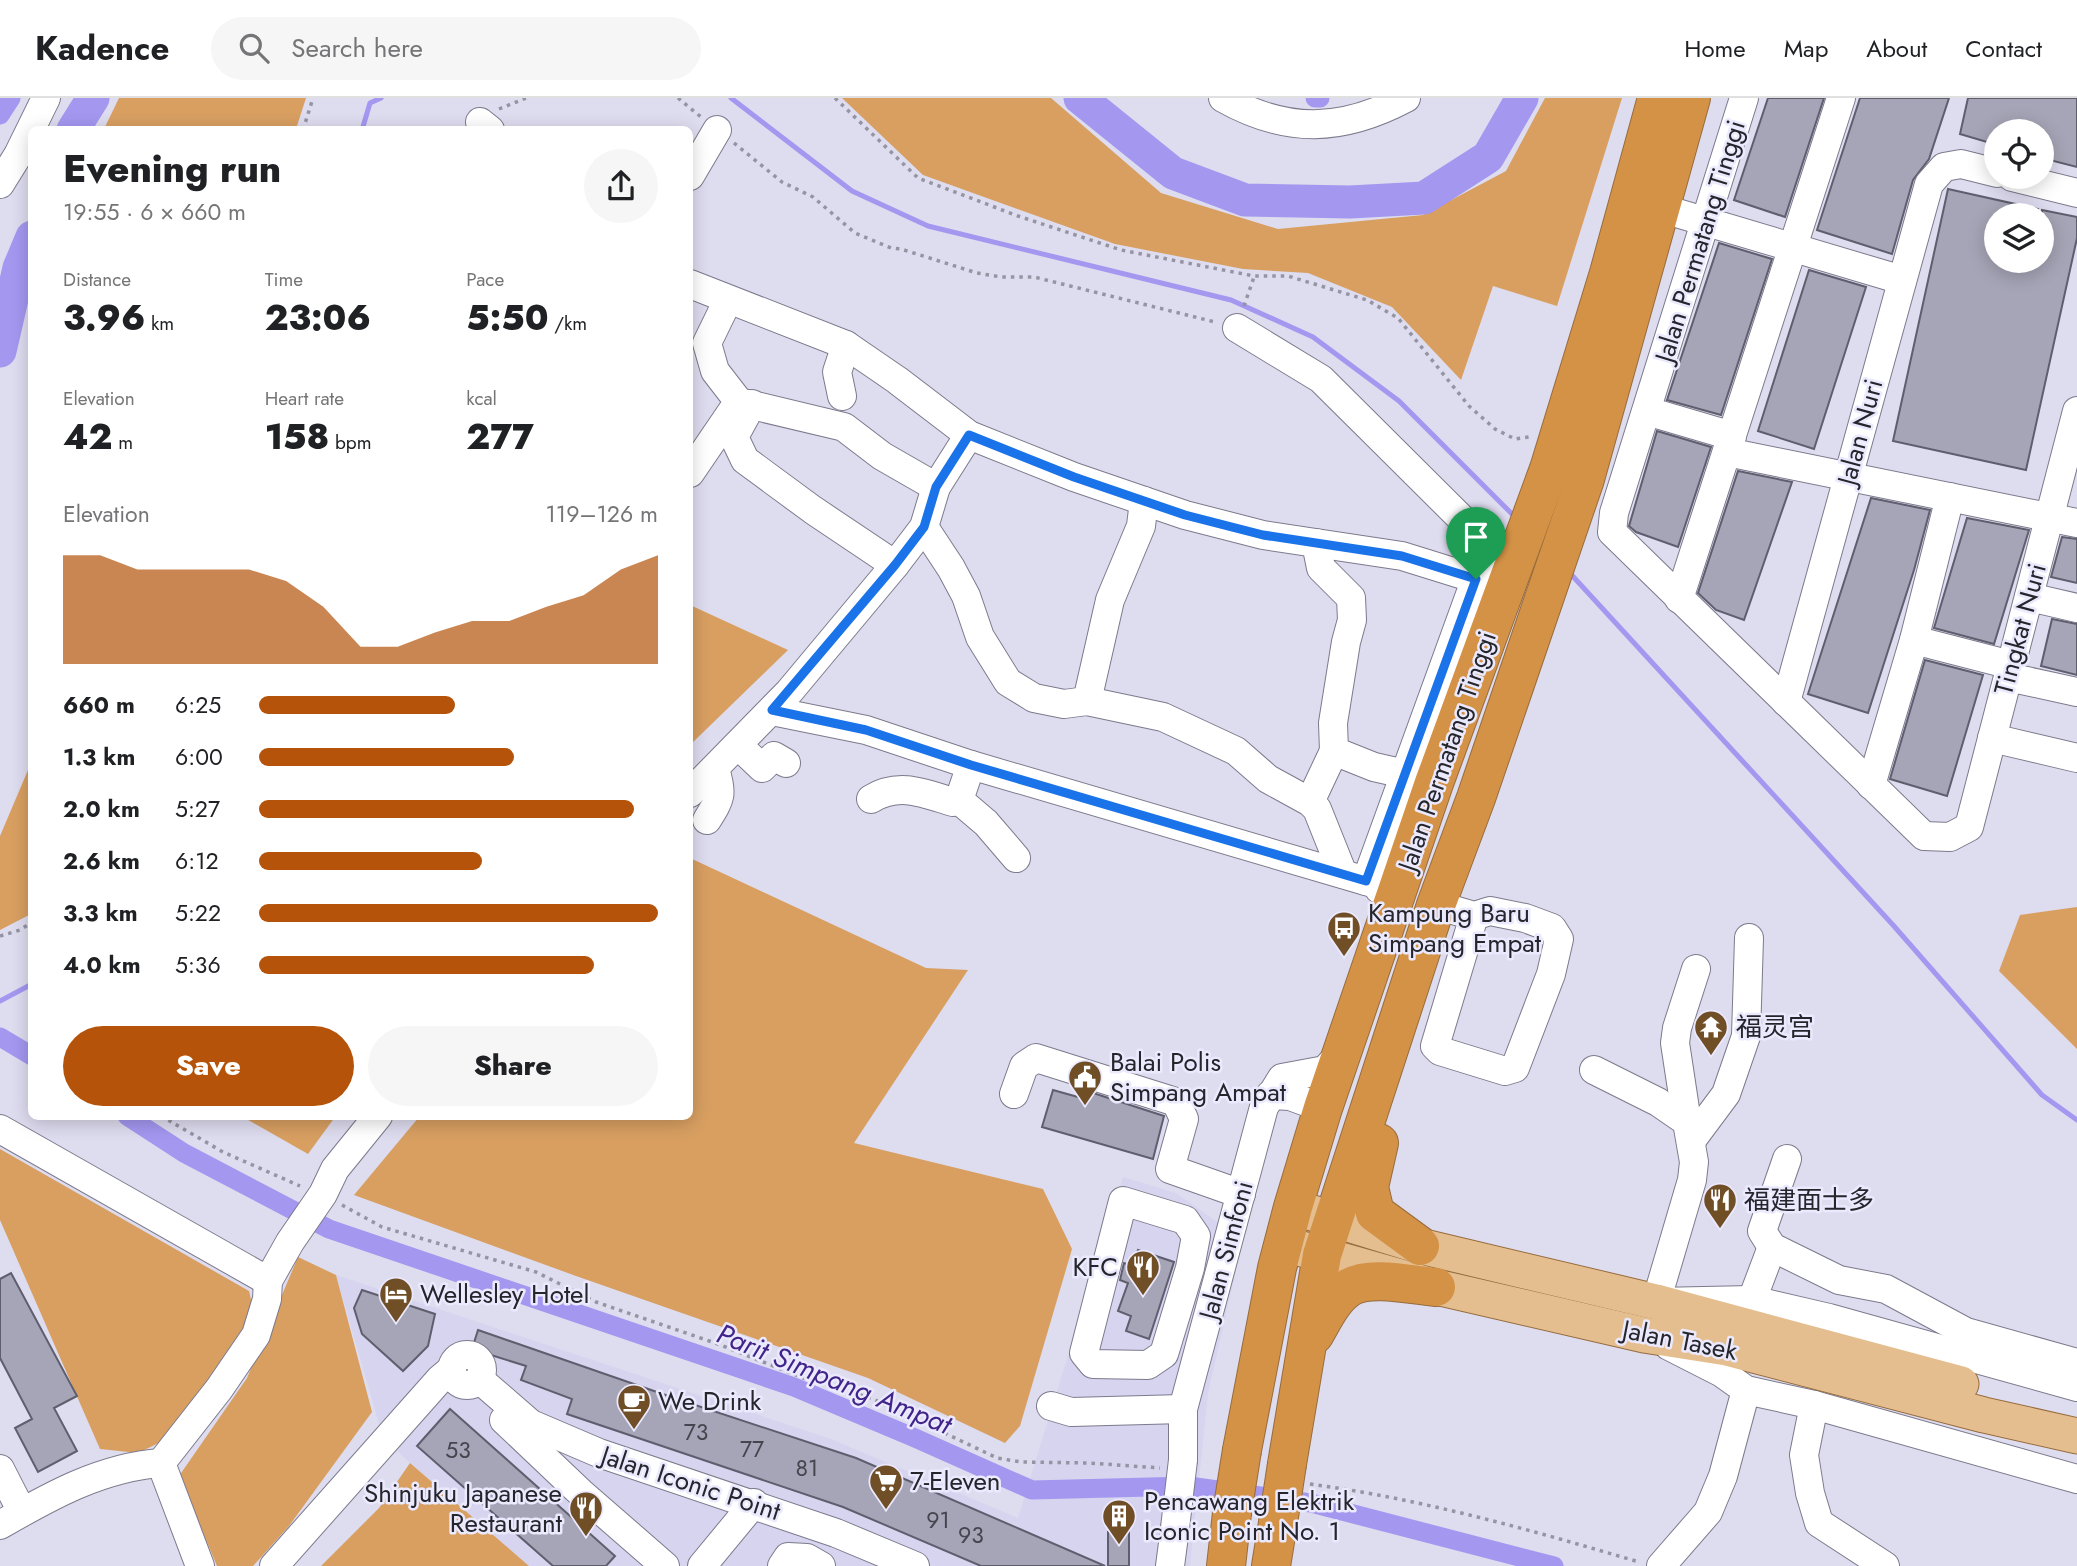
<!DOCTYPE html>
<html lang="en">
<head>
<meta charset="utf-8">
<style>
	:root { --surface:#fff; --page:#f6f6f6; --text:#202124; --muted:#757577; --line:#e0e0e0; --accent:#b45309 }
	body { margin:0; font-family:Jost,"Noto Sans SC",sans-serif; background:var(--page); color:var(--text); height:100vh; display:flex; flex-direction:column; font-size:26px; white-space:nowrap }
	* { box-sizing:border-box; margin:0 }
	p { font-size:23px; color:var(--muted) }
	.icon { flex:none; width:38px; height:38px; fill:none; stroke:currentColor; stroke-width:2; stroke-linecap:round; stroke-linejoin:round }
	.map { position:relative; flex:1; overflow:hidden }
	.panel { position:absolute; left:28px; top:28px; width:665px; height:994px; display:flex; flex-direction:column; background:var(--surface); border-radius:10px; box-shadow:0 4px 18px #0003 }
	.panel>* { flex:none }
	.tools { position:absolute; left:1984px; top:21px; display:grid; gap:14px }
	.tools a { display:grid; place-items:center; width:70px; height:70px; border-radius:50%; background:var(--surface); box-shadow:0 4px 18px #0003; font-size:35px }
	.pin { position:absolute; display:grid; place-items:center; width:60px; height:60px; color:#fff; margin:-72px -30px; border-radius:50% 50% 50% 0; rotate:-45deg; box-shadow:0 0 7px #0007 }
	.pin .icon { rotate:45deg }
	.round { display:grid; place-items:center; flex:none; width:74px; height:74px; border-radius:37px; background:var(--page) }
	.overview { display:flex; align-items:center; justify-content:space-between; height:119px; padding:0 35px }
	h1 { font-size:38px; font-weight:800; line-height:52px }
	.metrics { display:grid; grid-template-columns:repeat(3,1fr); gap:10px; height:119px; padding:7px 35px }
	.metrics div { display:grid; align-content:center }
	.metrics b { font-size:35px; font-weight:800 }
	.metrics small { font-size:19px; font-weight:400 }
	.metrics p { font-size:19px }
	.chart { height:196px; padding:14px 35px }
	.chart p { display:flex; justify-content:space-between }
	.chart svg { width:100%; height:126px; margin-top:7px; fill:var(--accent); opacity:.7 }
	.action { display:flex; gap:14px; margin-top:auto; padding:14px 35px }
	.action a { flex:1; height:80px; border-radius:42px; background:var(--accent); color:#fff; font-size:28px; font-weight:800; line-height:80px; text-align:center }
	.action a+a { background:var(--page); color:var(--text) }
	ul { padding:0 35px; list-style:none; font-size:23px }
	li { display:grid; grid-template-columns:112px 84px 1fr; align-items:center; height:52px }
	li i { height:18px; border-radius:9px; background:var(--accent) }
	header { display:flex; align-items:center; gap:42px; box-sizing:border-box; height:98px; padding:0 35px; background:var(--surface); border-bottom:2px solid var(--line) }
	header strong { font-size:33px }
	nav { display:flex; gap:38px; margin-inline-start:auto; font-size:24px }
	.search { width:490px; height:63px; background:var(--page); display:flex; align-items:center; gap:18px; box-sizing:border-box; padding:0 24px; border-radius:38px; color:var(--muted); font-size:26px }
	.map>svg:first-child { display:block }
	.built { fill:#d6d4ef }
	.green { fill:#d89f61 }
	.lines { fill:none; stroke-linecap:round; stroke-linejoin:round }
	.stream { stroke:#a397f0; stroke-width:5 }
	.canal { stroke:#a397f0; stroke-width:19 }
	.river { stroke:#a397f0; stroke-width:33 }
	.building { fill:#a6a5b7; stroke:#5f5e6e; stroke-width:2 }
	.minor-casing { stroke:#7c7a8c; stroke-width:30 }
	.major-casing { stroke:#976c3d; stroke-width:37 }
	.highway-casing { stroke:#976c3d; stroke-width:40 }
	.path { stroke:#9594a2; stroke-width:3.5; stroke-dasharray:3.5 5; stroke-linecap:butt }
	.minor { stroke:#fff; stroke-width:28 }
	.major { stroke:#e5be90; stroke-width:35 }
	.highway { stroke:#d49246; stroke-width:38 }
	.minor-bridge-casing { stroke:#7c7a8c; stroke-width:30; stroke-linecap:butt }
	.highway-bridge-casing { stroke:#976c3d; stroke-width:40; stroke-linecap:butt }
	.minor-bridge { stroke:#fff; stroke-width:28 }
	.highway-bridge { stroke:#d49246; stroke-width:38 }
	.route-casing { stroke:#fff; stroke-width:14 }
	.route { stroke:#1a73e8; stroke-width:9 }
	.labels { text-anchor:middle; dominant-baseline:central; stroke-width:5; stroke-linejoin:round; paint-order:stroke }
	.number-label { font-size:23px; fill:#45454f }
	.street-label { font-size:26px; fill:#25252c; stroke:#ebe9fd }
	.poi-label { font-size:26px; fill:#25252c; stroke:#ebe9fd; text-anchor:start }
	.water-label { font-size:28px; font-style:italic; fill:#41248a; stroke:#ebe9fd }
</style>
</head>
<body>
<header>
<strong>Kadence</strong>
<div class="search"><svg class="icon" aria-label="search" viewBox="0 0 24 24"><circle cx="10" cy="10" r="6"/><path d="M15 15l6 6"/></svg>Search here</div>
<nav><a>Home</a><a>Map</a><a>About</a><a>Contact</a></nav>
</header>
<div class="map">
<svg width="2077" height="1468" viewBox="0 0 2077 1468">
	<rect width="100%" height="100%" fill="#dedcef"/>
	<polygon class="built" points="1123,1079 1176,1095 1243,1142 1208,1295 1190,1468 529,1468 410,1365 383,1339 336,1177 831,1341 1018,1420"/>
	<g class="green">
		<polygon points="119,0 306,0 296,31 104,31"/>
		<polygon points="842,0 1051,0 1161,95 1278,131 1423,117 1506,73 1545,0 1622,0 1557,208 1493,188 1461,282 1392,209 1308,175 1243,171 1115,146 923,77"/>
		<polygon points="690,507 788,552 690,647"/>
		<polygon points="31,665 31,816 0,832 0,738"/>
		<polygon points="690,760 926,870 968,872 854,1045 1043,1091 1072,1151 1020,1328 1005,1345 868,1280 576,1178 354,1097 419,1019 690,1018"/>
		<polygon points="2077,809 2077,951 1999,873 2020,817"/>
		<polygon points="243,1019 335,1019 308,1056"/>
		<polygon points="0,1051 249,1193 254,1214 167,1341 138,1355 100,1351 0,1122"/>
		<polygon points="298,1159 336,1177 372,1314 289,1428 253,1468 217,1468 179,1378 247,1280"/>
		<polygon points="410,1365 529,1468 321,1468 379,1410"/>
	</g>
	<g class="lines">
		<g class="stream">
			<polyline points="731,0 852,93 928,128 1231,202 1313,239 1399,303 1517,421"/>
			<polyline points="362,32 370,5 381,0"/>
			<polyline points="1568,473 1893,827 2042,997 2077,1022"/>
			<polyline points="0,903 32,886"/>
		</g>
		<g class="canal">
			<polyline points="1315,0 1320,0"/>
			<polyline points="0,17 11,0"/>
			<polyline points="0,939 32,958"/>
			<polyline points="127,1018 184,1055 329,1131 794,1289 915,1340 1032,1392 1189,1388 1311,1405 1554,1468"/>
		</g>
		<g class="river">
			<polyline points="1080,0 1173,75 1245,102 1350,104 1424,100 1488,59 1522,0"/>
			<polyline points="73,32 93,0"/>
			<polyline points="0,253 19,170 32,139"/>
		</g>
	</g>
	<g class="building">
		<polygon points="1768,0 1824,0 1785,119 1734,102"/>
		<polygon points="1860,0 1949,0 1929,61 1913,82 1892,156 1817,132"/>
		<polygon points="1968,0 2077,0 2077,69 2042,60 2042,33 1997,33 1997,47 1960,36"/>
		<polygon points="1948,91 2038,111 2037,117 1997,117 1997,163 2042,163 2042,112 2077,119 2077,140 2026,372 1893,343"/>
		<polygon points="1719,145 1772,161 1721,317 1667,302"/>
		<polygon points="1809,172 1866,189 1814,351 1758,333"/>
		<polygon points="1657,333 1711,349 1678,449 1636,434 1629,428"/>
		<polygon points="1738,373 1792,384 1744,522 1716,512 1698,495"/>
		<polygon points="1871,400 1930,412 1914,472 1868,615 1808,596"/>
		<polygon points="1967,420 2029,432 1994,546 1934,530"/>
		<polygon points="2062,439 2077,441 2077,485 2051,479"/>
		<polygon points="2052,521 2077,526 2077,577 2041,568"/>
		<polygon points="1925,562 1983,577 1947,698 1890,681"/>
		<polygon points="1053,992 1085,1001 1087,993 1164,1018 1153,1061 1042,1029"/>
		<polygon points="1138,1152 1174,1164 1149,1241 1126,1233 1131,1218 1118,1213 1128,1185 1120,1182 1124,1165 1133,1168"/>
		<polygon points="11,1175 77,1298 54,1310 77,1353 38,1374 15,1330 32,1321 0,1260 0,1181"/>
		<polygon points="362,1192 435,1216 428,1248 403,1273 362,1236 354,1210"/>
		<polygon points="478,1232 680,1302 856,1360 1105,1468 981,1468 843,1409 567,1316 572,1301 521,1282 526,1268 472,1251"/>
		<polygon points="450,1311 615,1458 606,1468 553,1468 417,1348"/>
		<rect x="1108" y="1434" width="21" height="34"/>
	</g>
	<g class="lines">
		<g class="minor-casing">
			<g id="minor">
				<path d="M1223 0C1287 36 1342 34 1406 0"/>
				<polyline points="1744,0 1614,415 1612,434 1924,738 1950,739 1969,729 2077,313"/>
				<polyline points="480,24 490,32"/>
				<polyline points="690,78 717,32"/>
				<polyline points="2012,79 2077,95"/>
				<polyline points="0,86 18,57 46,0"/>
				<polyline points="1660,110 1902,182"/>
				<polyline points="690,186 846,247 897,282 969,337 1074,379 1185,417 1263,437 1402,458 1476,481"/>
				<polyline points="728,202 707,245 715,273 739,304 844,329 882,358 936,389"/>
				<polyline points="1237,230 1321,281 1488,447 1366,783"/>
				<polyline points="842,298 837,274 846,247"/>
				<polyline points="752,306 734,339 745,362 813,412 895,467"/>
				<polyline points="1647,313 1732,338"/>
				<polyline points="1727,354 2077,425"/>
				<polyline points="690,375 737,306"/>
				<polyline points="924,429 951,470 966,498 980,539 1008,584 1034,600 1064,606 1087,603 1163,619 1236,653 1268,681 1310,704 1317,711 1343,776"/>
				<polyline points="1316,445 1321,470 1351,500 1352,522 1346,544 1333,625 1334,653 1374,669 1405,676"/>
				<polyline points="2029,499 2077,510"/>
				<polyline points="1679,501 1841,0"/>
				<polyline points="1914,542 2011,567"/>
				<polyline points="2008,579 2077,594"/>
				<polyline points="1087,603 1110,502 1141,428 1144,403"/>
				<polyline points="1786,604 1929,86 1944,69 1961,66 1997,75"/>
				<polyline points="772,613 866,632 971,667 1366,783 1376,786 1379,791"/>
				<polyline points="1992,640 2077,660"/>
				<polyline points="738,647 762,670 774,658 786,665"/>
				<polyline points="1871,687 1914,542 1950,399"/>
				<polyline points="690,695 789,594 895,467 924,429 936,389 969,337"/>
				<path d="M871 701C899 684 923 695 953 704L959 702 971 667"/>
				<polyline points="959,702 986,725 1016,760"/>
				<polyline points="1310,704 1334,653"/>
				<path d="M707 722C721 700 723 696 715 671"/>
				<polyline points="1436,807 1474,818 1435,948 1440,953 1505,973 1515,970 1551,876 1559,841 1552,830 1525,820 1490,813 1474,818"/>
				<polyline points="1594,972 1658,1004 1687,1024 1694,1064 1692,1082 1656,1204 1752,1202 1829,1220 2077,1289"/>
				<polyline points="1014,996 1024,968 1036,960 1176,1004 1184,1021 1170,1071 1241,1096"/>
				<polyline points="1270,997 1290,998 1323,1010"/>
				<polyline points="1687,1024 1675,945 1677,930 1696,871"/>
				<polyline points="0,1031 268,1183"/>
				<polyline points="1691,1043 1726,996 1746,938 1749,840"/>
				<polyline points="1787,1061 1762,1133 1772,1149 1839,1182 1886,1191 1966,1234 2077,1265"/>
				<polygon points="1123,1103 1185,1122 1196,1138 1190,1170 1164,1256 1148,1267 1093,1266 1084,1255"/>
				<polyline points="1752,1202 1772,1149"/>
				<polyline points="1669,1248 1722,1275 1746,1292 1814,1307 2077,1381"/>
				<circle cx="467" cy="1272" r="15"/>
				<polyline points="479,1281 531,1326 599,1355 836,1435 915,1468"/>
				<polyline points="1814,1307 1804,1357 1810,1395 1819,1425 1885,1468"/>
				<polyline points="1051,1308 1071,1314 1183,1311"/>
				<polyline points="504,1322 580,1394 665,1468"/>
				<polyline points="1183,1362 1183,1311 1264,1009 1282,980 1325,972 1343,952"/>
				<polyline points="161,1365 219,1291 256,1237 267,1201 268,1183 290,1144 323,1096 335,1071 378,1018"/>
				<polyline points="161,1365 200,1468"/>
				<polyline points="0,1371 22,1414"/>
				<path d="M0 1427C50 1398 102 1369 161 1365"/>
				<polyline points="274,1468 440,1281 452,1271"/>
				<polyline points="702,1468 754,1405"/>
				<polyline points="782,1468 788,1459 807,1460 821,1468"/>
				<polyline points="1170,1468 1175,1430"/>
				<polyline points="1661,1468 1708,1414 1723,1378 1746,1292"/>
			</g>
		</g>
		<g class="major-casing">
			<g id="major">
				<polyline points="1293,1109 1420,1148 1656,1204 1961,1286"/>
				<polyline points="1295,1149 1436,1189 1644,1237 1727,1250 1984,1317 2077,1338"/>
			</g>
		</g>
		<g class="highway-casing">
			<g id="highway">
				<polyline points="1379,1045 1369,1089 1375,1115 1420,1148"/>
				<path d="M1314 1237C1323 1222 1333 1199 1350 1189 1371 1177 1412 1187 1436 1189"/>
				<polyline points="1242,1352 1277,1170 1293,1109 1323,1010 1434,685 1549,371 1609,175 1657,0"/>
				<polyline points="1287,1366 1322,1157 1436,807 1476,700 1585,381 1691,0"/>
				<polyline points="1226,1468 1232,1415"/>
				<polyline points="1271,1468 1278,1425"/>
			</g>
		</g>
		<g class="path">
			<polyline points="678,0 701,19"/>
			<polyline points="835,0 918,80 1018,118 1121,152 1254,178 1288,178 1367,202 1398,220 1469,308 1495,331 1515,341 1529,339"/>
			<polyline points="499,11 526,0"/>
			<polyline points="303,32 313,0"/>
			<polyline points="734,45 782,84 813,99 855,135 891,150 901,151 977,175 1001,179 1034,179 1215,224"/>
			<polyline points="1244,208 1254,179"/>
			<polyline points="0,838 20,832 32,824"/>
			<polyline points="161,1018 223,1054 300,1088"/>
			<polyline points="342,1107 382,1129 536,1174 596,1204 718,1246 806,1281 871,1300 997,1360 1021,1364 1089,1365 1160,1370"/>
			<path d="M1310 1386C1422 1401 1531 1432 1639 1464"/>
		</g>
		<use href="#minor" class="minor"/>
		<use href="#major" class="major"/>
		<use href="#highway" class="highway"/>
		<g class="minor-bridge-casing">
			<polyline id="minor-bridge" points="1175,1430 1183,1362"/>
		</g>
		<g class="highway-bridge-casing">
			<g id="highway-bridge">
				<polyline points="1232,1415 1242,1352"/>
				<polyline points="1278,1425 1287,1366"/>
			</g>
		</g>
		<use href="#minor-bridge" class="minor-bridge"/>
		<use href="#highway-bridge" class="highway-bridge"/>
	</g>
	<g class="lines">
		<g class="route-casing">
			<polygon id="route" points="969,337 1074,379 1185,417 1263,437 1402,458 1476,481 1366,783 971,667 866,632 772,612 895,467 924,429 936,389"/>
		</g>
		<use href="#route" class="route"/>
	</g>
	<defs>
		<g id="bus-pin" transform="scale(1.75)"><path d="M0 17L-7.5 6A9.5 9.5 0 1 1 7.5 6Z" fill="#704e26" stroke="#ebe9fd"/><path d="M-5-6H5V4H4V6H2V4H-2V6H-4V4H-5ZM-3.5-4V0h7V-4ZM-3.5 1.2v1.5H-2V1.2ZM2 1.2v1.5H3.5V1.2Z" fill="#fff"/></g>
		<g id="temple-pin" transform="scale(1.75)"><path d="M0 17L-7.5 6A9.5 9.5 0 1 1 7.5 6Z" fill="#704e26" stroke="#ebe9fd"/><path d="M0-6L5-2H3V0L6.5 2.5H4V6H1.5V3h-3V6H-4V2.5H-6.5L-3 0V-2H-5Z" fill="#fff"/></g>
		<g id="civic-pin" transform="scale(1.75)"><path d="M0 17L-7.5 6A9.5 9.5 0 1 1 7.5 6Z" fill="#704e26" stroke="#ebe9fd"/><path d="M-.6-6.5H3V-4.5H.6V-3L4-1V1h2V6H-6V1h2V-1L-.6-3ZM-1.2 2.5V6h2.4V2.5Z" fill="#fff"/></g>
		<g id="restaurant-pin" transform="scale(1.75)"><path d="M0 17L-7.5 6A9.5 9.5 0 1 1 7.5 6Z" fill="#704e26" stroke="#ebe9fd"/><path d="M-5-6h1v4h1v-4h1v4h1v-4h1v5L-1.5 .5V6h-2V.5L-5-1ZM5-6V6H3V1.5H1.5Q1.5-4 5-6Z" fill="#fff"/></g>
		<g id="hotel-pin" transform="scale(1.75)"><path d="M0 17L-7.5 6A9.5 9.5 0 1 1 7.5 6Z" fill="#704e26" stroke="#ebe9fd"/><path d="M-6-4.5h1.5V1H6V5H4.5V3h-9V5H-6ZM-4 0a1.8 1.8 0 1 1 3.6 0ZM.5 0V-2.5h3Q6-2.5 6 0Z" fill="#fff"/></g>
		<g id="cafe-pin" transform="scale(1.75)"><path d="M0 17L-7.5 6A9.5 9.5 0 1 1 7.5 6Z" fill="#704e26" stroke="#ebe9fd"/><path d="M-5.5-4.5H6V0H3Q3 3.5 0 3.5H-2.5Q-5.5 3.5-5.5 0ZM3-3.2v2h1.7v-2ZM-6 4.5H4V6H-6Z" fill="#fff"/></g>
		<g id="supermarket-pin" transform="scale(1.75)"><path d="M0 17L-7.5 6A9.5 9.5 0 1 1 7.5 6Z" fill="#704e26" stroke="#ebe9fd"/><path d="M-6-5.5h2.5l.6 2H6L4.5 2H-2.5L-4.4-4H-6ZM-1.5 3.2a1.3 1.3 0 1 0 .1 0ZM3 3.2a1.3 1.3 0 1 0 .1 0Z" fill="#fff"/></g>
		<g id="building-pin" transform="scale(1.75)"><path d="M0 17L-7.5 6A9.5 9.5 0 1 1 7.5 6Z" fill="#704e26" stroke="#ebe9fd"/><path d="M-4-6H4V6H1V3H-1V6H-4ZM-2.5-4.3h1.7v1.8h-1.7ZM.8-4.3h1.7v1.8H.8ZM-2.5-1h1.7V.8h-1.7ZM.8-1h1.7V.8H.8Z" fill="#fff"/></g>
	</defs>
	<g fill-rule="evenodd">
		<use href="#bus-pin" x="1344" y="830"/>
		<use href="#temple-pin" x="1711" y="929"/>
		<use href="#civic-pin" x="1085" y="979"/>
		<use href="#restaurant-pin" x="1720" y="1102"/>
		<use href="#restaurant-pin" x="1143" y="1169"/>
		<use href="#hotel-pin" x="396" y="1196"/>
		<use href="#cafe-pin" x="634" y="1303"/>
		<use href="#supermarket-pin" x="886" y="1383"/>
		<use href="#restaurant-pin" x="586" y="1410"/>
		<use href="#building-pin" x="1119" y="1418"/>
	</g>
	<g class="labels">
		<g class="number-label">
			<text x="696" y="1334">73</text>
			<text x="752" y="1351">77</text>
			<text x="458" y="1352">53</text>
			<text x="807" y="1370">81</text>
			<text x="938" y="1422">91</text>
			<text x="971" y="1437">93</text>
		</g>
		<g class="street-label">
			<text transform="translate(1700 143) rotate(-73)">Jalan Permatang Tinggi</text>
			<text transform="translate(1860 334) rotate(-75)">Jalan Nuri</text>
			<text transform="translate(2020 531) rotate(-75)">Tingkat Nuri</text>
			<text transform="translate(1447 653) rotate(-71)">Jalan Permatang Tinggi</text>
			<text transform="translate(1226 1152) rotate(-75)">Jalan Simfoni</text>
			<text transform="translate(1680 1242) rotate(11)">Jalan Tasek</text>
			<text transform="translate(691 1385) rotate(18)">Jalan Iconic Point</text>
		</g>
		<g class="poi-label">
			<text x="1368" y="815">Kampung Baru<tspan x="1368" dy="30">Simpang Empat</tspan></text>
			<text x="1736" y="929">福灵宫</text>
			<text x="1110" y="964">Balai Polis<tspan x="1110" dy="30">Simpang Ampat</tspan></text>
			<text x="1744" y="1102">福建面士多</text>
			<text x="1118" y="1169" text-anchor="end">KFC</text>
			<text x="420" y="1196">Wellesley Hotel</text>
			<text x="658" y="1303">We Drink</text>
			<text x="910" y="1383">7-Eleven</text>
			<text x="562" y="1395" text-anchor="end">Shinjuku Japanese<tspan x="562" dy="30">Restaurant</tspan></text>
			<text x="1144" y="1403">Pencawang Elektrik<tspan x="1144" dy="30">Iconic Point No. 1</tspan></text>
		</g>
		<g class="water-label">
			<text transform="translate(834 1281) rotate(22)">Parit Simpang Ampat</text>
		</g>
	</g>
</svg>
<div class="tools">
<a><svg class="icon" aria-label="locate" viewBox="0 0 24 24"><circle cx="12" cy="12" r="6"/><path d="M12 2v4M12 18v4M2 12h4M18 12h4"/></svg></a>
<a><svg class="icon" aria-label="layers" viewBox="0 0 24 24"><path d="M12 4l9 5-9 5-9-5zM3 14l9 5 9-5"/></svg></a>
</div>
<div class="pin" style="left:1476px;top:481px;background:#1e9e55"><svg class="icon" aria-label="arrive" viewBox="0 0 24 24"><path d="M6 21V4h12l-3 4 3 4H6"/></svg></div>
<section class="panel">
<div class="overview"><div><h1>Evening run</h1><p>19:55 · 6 × 660 m</p></div><a class="round"><svg class="icon" aria-label="share" viewBox="0 0 24 24"><path d="M12 15V3M7 8l5-5 5 5M5 13v7h14v-7"/></svg></a></div>
<div class="metrics">
<div><p>Distance</p><b>3.96<small> km</small></b></div>
<div><p>Time</p><b>23:06</b></div>
<div><p>Pace</p><b>5:50<small> /km</small></b></div>
</div>
<div class="metrics">
<div><p>Elevation</p><b>42<small> m</small></b></div>
<div><p>Heart rate</p><b>158<small> bpm</small></b></div>
<div><p>kcal</p><b>277</b></div>
</div>
<div class="chart"><p><span>Elevation</span>119–126 m</p>
<svg viewBox="0 0 160 44" preserveAspectRatio="none"><path d="M0 44V6L10 6L20 11L30 11L40 11L50 11L60 15L70 24L80 38L90 38L100 33L110 29L120 29L130 24L140 20L150 11L160 6V44z"/></svg>
</div>
<ul>
<li><b>660 m</b>6:25<i style="width:49%"></i></li>
<li><b>1.3 km</b>6:00<i style="width:64%"></i></li>
<li><b>2.0 km</b>5:27<i style="width:94%"></i></li>
<li><b>2.6 km</b>6:12<i style="width:56%"></i></li>
<li><b>3.3 km</b>5:22<i style="width:100%"></i></li>
<li><b>4.0 km</b>5:36<i style="width:84%"></i></li>
</ul>
<div class="action"><a>Save</a><a>Share</a></div>
</section>
</div>
</body>
</html>
